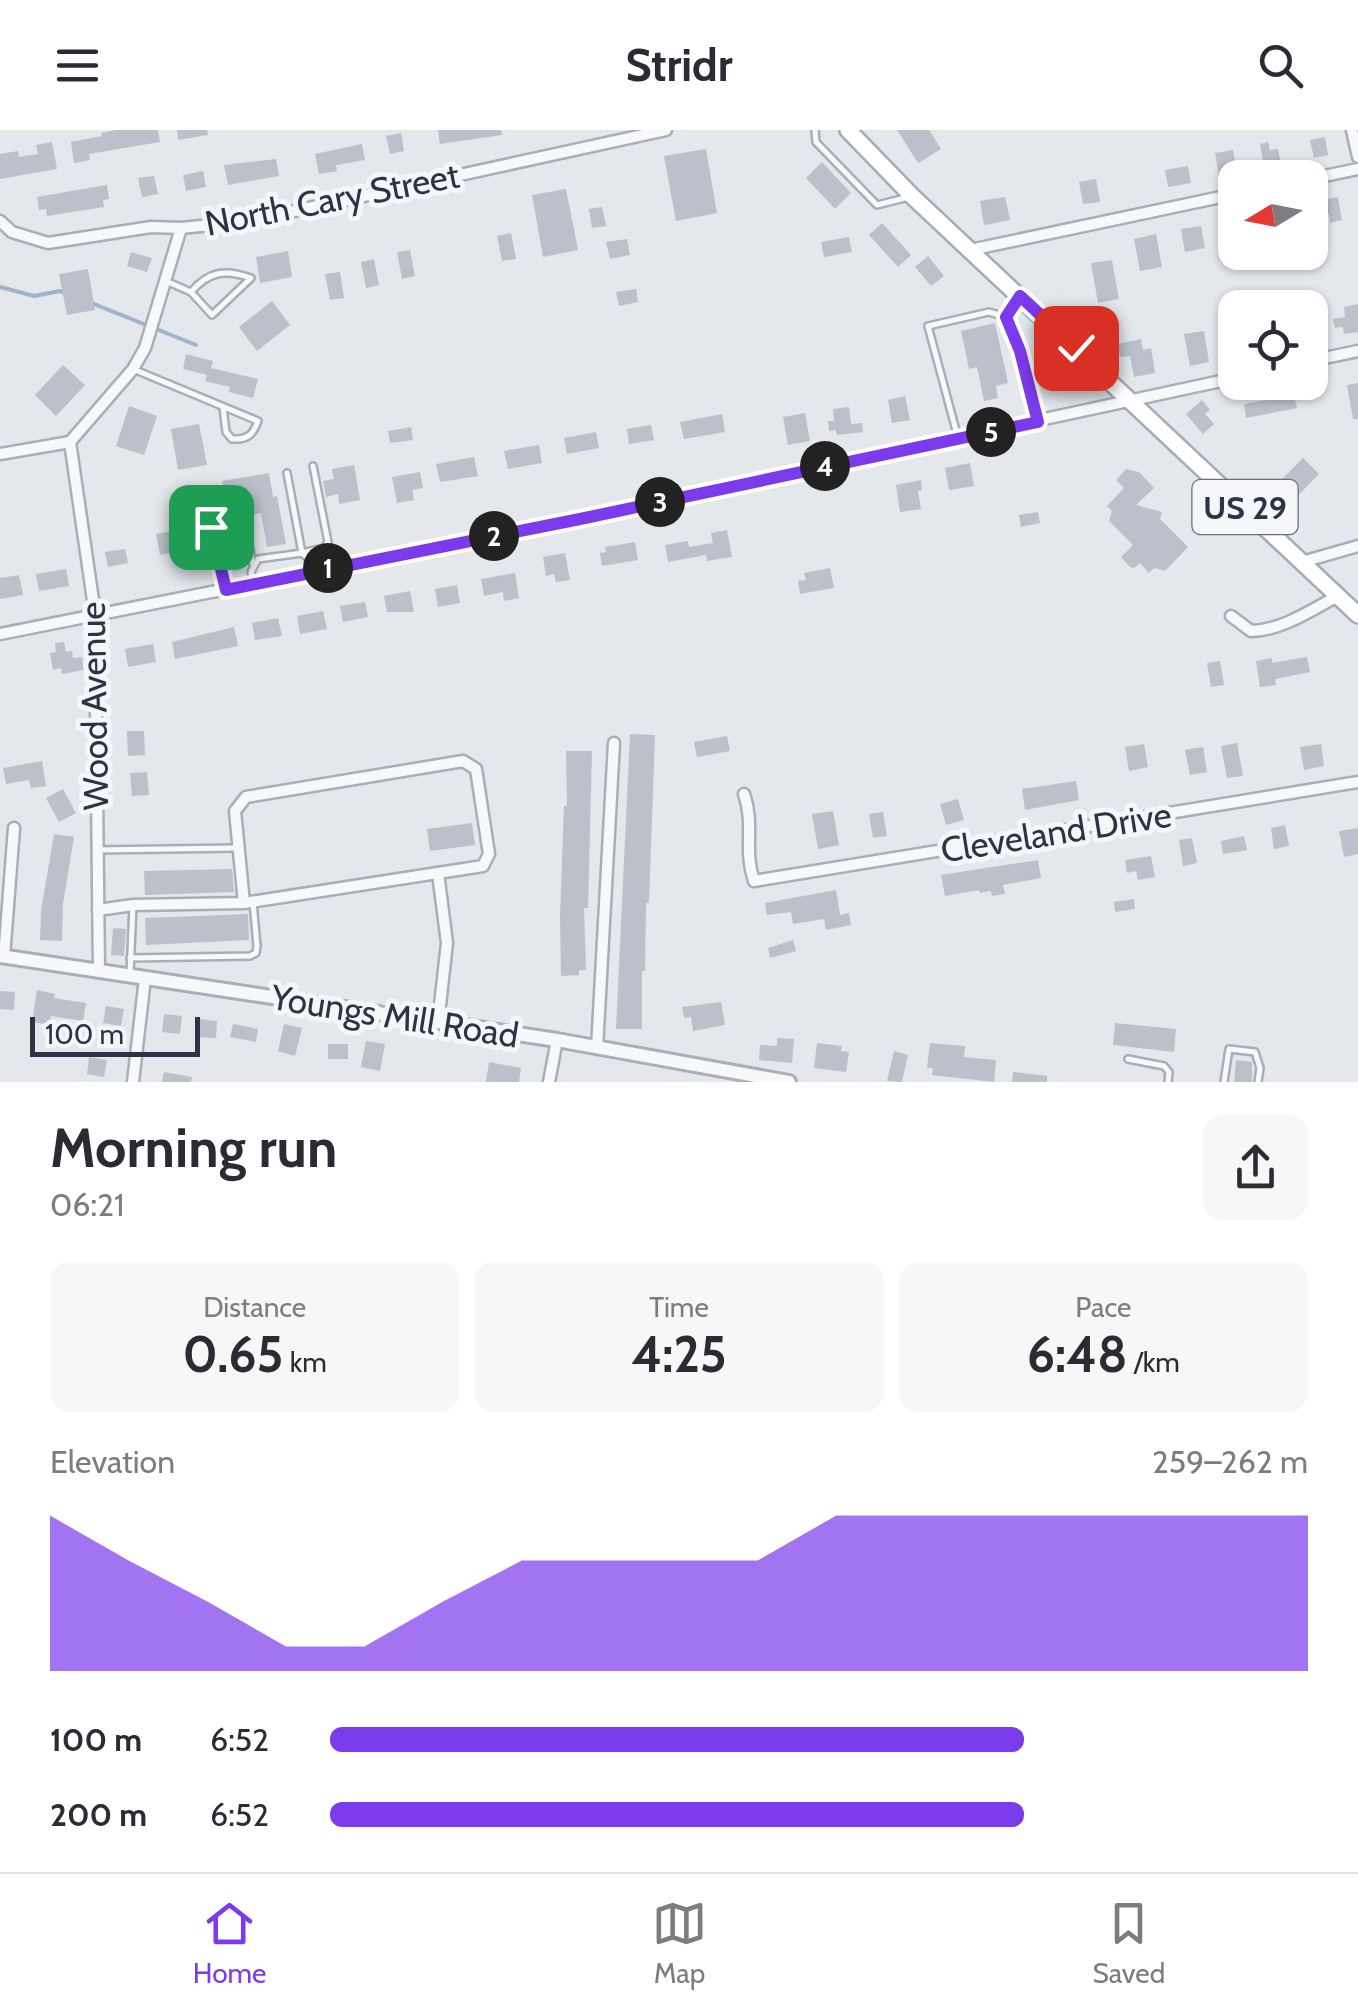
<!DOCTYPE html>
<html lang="en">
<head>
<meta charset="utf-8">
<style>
	:root { --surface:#fff; --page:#f7f7f7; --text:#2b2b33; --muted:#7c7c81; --line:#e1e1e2; --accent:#7c3aed }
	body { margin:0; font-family:Cabin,sans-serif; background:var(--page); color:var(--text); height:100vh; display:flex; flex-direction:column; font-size:38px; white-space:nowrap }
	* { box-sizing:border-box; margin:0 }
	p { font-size:32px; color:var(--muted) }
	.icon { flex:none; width:55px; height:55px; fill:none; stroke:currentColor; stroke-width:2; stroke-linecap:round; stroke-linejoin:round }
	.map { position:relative; height:952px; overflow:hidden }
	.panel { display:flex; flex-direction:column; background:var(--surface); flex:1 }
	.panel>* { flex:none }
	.needle { width:65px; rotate:260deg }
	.controls { position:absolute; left:1218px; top:30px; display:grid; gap:20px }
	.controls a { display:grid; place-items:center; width:110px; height:110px; border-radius:20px; background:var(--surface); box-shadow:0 2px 8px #0004; font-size:50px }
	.scale { position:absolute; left:30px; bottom:25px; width:170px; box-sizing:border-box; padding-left:10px; border:5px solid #2b3445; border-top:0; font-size:28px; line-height:35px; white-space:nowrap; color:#2b3445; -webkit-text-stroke:8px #f4f6f9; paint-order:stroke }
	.pin { position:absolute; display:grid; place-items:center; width:85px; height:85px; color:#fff; margin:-42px; border-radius:20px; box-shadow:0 5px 15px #0006 }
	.km { position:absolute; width:50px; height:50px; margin:-25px; border-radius:50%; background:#222; color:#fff; font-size:28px; line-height:50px; text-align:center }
	.round { display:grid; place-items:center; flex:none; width:105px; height:105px; border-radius:20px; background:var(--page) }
	.summary { display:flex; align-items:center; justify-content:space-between; height:170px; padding:0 50px }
	h1 { font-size:55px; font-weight:700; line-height:75px }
	.stats { display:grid; grid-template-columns:repeat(3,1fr); gap:15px; height:170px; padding:10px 50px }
	.stats div { display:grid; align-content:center; border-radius:20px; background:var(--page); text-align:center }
	.stats b { font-size:50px; font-weight:700 }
	.stats small { font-size:28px; font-weight:400 }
	.stats p { font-size:28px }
	.chart { height:280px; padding:20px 50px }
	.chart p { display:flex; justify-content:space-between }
	.chart svg { width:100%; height:180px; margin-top:10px; fill:var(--accent); opacity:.7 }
	ul { padding:0 50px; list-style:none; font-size:32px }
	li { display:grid; grid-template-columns:160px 120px 1fr; align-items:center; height:75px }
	li i { height:25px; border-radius:12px; background:var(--accent) }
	header { display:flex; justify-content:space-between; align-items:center; height:130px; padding:0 50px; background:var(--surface); font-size:45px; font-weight:700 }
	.menu { display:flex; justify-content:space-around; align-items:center; height:140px; border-top:2px solid var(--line); background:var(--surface); font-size:28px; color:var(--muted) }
	.menu a { display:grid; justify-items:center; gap:5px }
	.menu .on { color:var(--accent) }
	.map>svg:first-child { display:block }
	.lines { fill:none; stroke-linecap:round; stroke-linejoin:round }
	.stream { stroke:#9fb4cc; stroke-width:4 }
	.building { fill:#bbc0ca }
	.service-casing { stroke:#a9aeb7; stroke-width:10 }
	.minor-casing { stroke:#a9aeb7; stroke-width:15 }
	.tertiary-casing { stroke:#a9aeb7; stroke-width:18 }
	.primary-casing { stroke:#a3abb8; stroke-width:20 }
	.service { stroke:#f7f8fa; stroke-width:5 }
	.minor { stroke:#f7f8fa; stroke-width:10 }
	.tertiary { stroke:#f7f8fa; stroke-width:12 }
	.primary { stroke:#fff; stroke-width:15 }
	.route-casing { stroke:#fff; stroke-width:20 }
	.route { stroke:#7c3aed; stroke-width:12 }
	.labels { text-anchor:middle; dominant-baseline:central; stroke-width:10; stroke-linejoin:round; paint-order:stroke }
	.shield { fill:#f4f6f9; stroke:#676e7b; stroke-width:2.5 }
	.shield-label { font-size:32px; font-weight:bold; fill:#2b3445 }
	.street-label { font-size:35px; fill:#2b3445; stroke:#f4f6f9 }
</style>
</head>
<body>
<header><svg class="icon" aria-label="menu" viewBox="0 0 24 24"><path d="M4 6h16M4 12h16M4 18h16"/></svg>Stridr<svg class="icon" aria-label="search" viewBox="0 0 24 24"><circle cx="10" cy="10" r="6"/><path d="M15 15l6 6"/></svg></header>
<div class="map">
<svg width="1358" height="952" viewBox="0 0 1358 952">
	<rect width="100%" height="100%" fill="#e4e7ec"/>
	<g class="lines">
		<g class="stream">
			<polyline points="0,157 34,166 60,161 66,164"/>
			<polyline points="89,172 196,215"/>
		</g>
	</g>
	<g class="building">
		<polygon points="116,0 158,0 160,12 89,24 90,30 74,33 71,12 102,6 101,3"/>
		<polygon points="177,0 207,0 208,5 178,10"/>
		<polygon points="438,0 501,0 502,5 440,14"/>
		<polygon points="897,0 929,0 941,19 918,33"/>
		<polygon points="401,3 404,21 390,24 386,6"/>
		<polygon points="1325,7 1328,25 1314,28 1310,10"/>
		<polygon points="52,12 57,39 0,49 0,24 18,21 19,27 38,24 36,15"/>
		<polygon points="1268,12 1270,20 1278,19 1281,34 1264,37 1260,14"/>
		<polygon points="362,14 365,30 336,35 337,41 319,44 315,24"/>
		<polygon points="706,19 717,83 676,91 664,26"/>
		<polygon points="1233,20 1237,44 1219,47 1215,23"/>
		<polygon points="276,29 279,46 228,55 224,35"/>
		<polygon points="822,32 851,63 835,79 806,48"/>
		<polygon points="1188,36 1191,53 1168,57 1165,40"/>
		<polygon points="203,41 206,57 186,61 183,45"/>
		<polygon points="154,46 158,64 142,67 138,48"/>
		<polygon points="1096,49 1100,72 1083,74 1079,52"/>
		<polygon points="107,55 109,69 103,70 104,77 47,86 46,79 39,80 37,67"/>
		<polygon points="566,59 578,120 543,127 532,65"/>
		<polygon points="1005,67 1010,90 984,95 980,71"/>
		<polygon points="1338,67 1342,90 1330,93 1329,84 1320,86 1317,71"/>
		<polygon points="602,77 606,96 592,98 589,79"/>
		<polygon points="882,93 911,125 898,137 869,105"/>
		<polygon points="1201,96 1205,118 1185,122 1181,99"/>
		<polygon points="511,103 516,129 502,131 497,106"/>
		<polygon points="1156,104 1162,137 1140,141 1134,109"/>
		<polygon points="849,107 852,122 824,127 821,112"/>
		<polygon points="627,109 630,125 610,129 606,112"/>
		<polygon points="410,120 415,146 402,149 397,122"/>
		<polygon points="288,121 292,147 260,153 256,127"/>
		<polygon points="131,122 152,128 147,142 127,136"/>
		<polygon points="928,126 944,146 931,156 915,137"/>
		<polygon points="374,129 379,155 366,158 361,132"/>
		<polygon points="1112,130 1119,169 1098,173 1091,133"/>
		<polygon points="88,139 95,180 67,185 59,144"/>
		<polygon points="340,142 344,168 330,170 325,144"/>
		<polygon points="636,159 638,172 619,176 616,162"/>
		<polygon points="272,171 290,195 257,221 239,197"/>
		<polygon points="1358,174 1358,202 1344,204 1343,197 1335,198 1333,189 1345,187 1344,177"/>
		<polygon points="995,193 1008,253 996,256 998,268 984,271 977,237 969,239 961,201"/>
		<polygon points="1204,201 1209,232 1190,236 1184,204"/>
		<polygon points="1141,209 1143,220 1151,218 1155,243 1134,247 1130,226 1120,227 1118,214"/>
		<polygon points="186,224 213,231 211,238 258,249 253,268 229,262 230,257 205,251 207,245 183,239"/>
		<polygon points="63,235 85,255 56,286 35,265"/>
		<polygon points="1358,253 1358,289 1353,289 1347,255"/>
		<polygon points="1294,265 1297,278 1246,288 1244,274"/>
		<polygon points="905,266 910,290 892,293 888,270"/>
		<polygon points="1202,270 1210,280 1205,284 1214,294 1203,304 1186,284"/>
		<polygon points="129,276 157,286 144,325 116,316"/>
		<polygon points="849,277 851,294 862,293 863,302 837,305 836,300 829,301 828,291 834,291 833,279"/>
		<polygon points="805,283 810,311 788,315 783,287"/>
		<polygon points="722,284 725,302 684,309 680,292"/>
		<polygon points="199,294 207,335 178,340 171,299"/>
		<polygon points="651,295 654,310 629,314 627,299"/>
		<polygon points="411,297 413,310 390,313 388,301"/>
		<polygon points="596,302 599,318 567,324 564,308"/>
		<polygon points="539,315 542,333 508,339 504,321"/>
		<polygon points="474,327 478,346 440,352 436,334"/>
		<polygon points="1303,328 1319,344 1282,382 1266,365"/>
		<polygon points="970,333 974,356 949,360 945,338"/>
		<polygon points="354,335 360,370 339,374 338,364 326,367 323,351 334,349 332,339"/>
		<polygon points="1126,339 1139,342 1154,358 1136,375 1162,382 1160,389 1188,417 1165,441 1154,438 1149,443 1140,433 1134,438 1130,437 1121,427 1133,415 1109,391 1112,381 1107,376 1124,358 1116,350"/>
		<polygon points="420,342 423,358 412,360 414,370 397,373 392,347"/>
		<polygon points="269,343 273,367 277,366 286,414 267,417 261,383 249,385 244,383 229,389 222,351"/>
		<polygon points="921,350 922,360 918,361 921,379 900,382 896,355"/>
		<polygon points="1038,382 1040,393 1021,397 1019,385"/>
		<polygon points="184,399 185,403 193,401 196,418 160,425 156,404"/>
		<polygon points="727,400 732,427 707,431 706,425 668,432 665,415 688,411 689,417 713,413 711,403"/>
		<polygon points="635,412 638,430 602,436 600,423 606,422 605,417"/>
		<polygon points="125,419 128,433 108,437 105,422"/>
		<polygon points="565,423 570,450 556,452 554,444 546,446 543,427"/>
		<polygon points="830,438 834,458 800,464 798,451 806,450 804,443"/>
		<polygon points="66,439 69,456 39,461 36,444"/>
		<polygon points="515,443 519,468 504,471 503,462 484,466 481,449"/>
		<polygon points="19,445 23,465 0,469 0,448"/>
		<polygon points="457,455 460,473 438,477 435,459"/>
		<polygon points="410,461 414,482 387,482 384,466"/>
		<polygon points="365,472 368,487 343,492 340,476"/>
		<polygon points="323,481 327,499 300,504 297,486"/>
		<polygon points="278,488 282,506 255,510 252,493"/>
		<polygon points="234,497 238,516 175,529 172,512"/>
		<polygon points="64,512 66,522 72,521 73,528 82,527 84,540 62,544 61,538 53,540 50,523 56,522 55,513"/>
		<polygon points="153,514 156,532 128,537 125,519"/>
		<polygon points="1307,527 1310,542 1275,549 1276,555 1260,557 1256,531 1272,528 1272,533"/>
		<polygon points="1220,531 1224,555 1211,557 1207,533"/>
		<polygon points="127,601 144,601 145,625 128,626"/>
		<polygon points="630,604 655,605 649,773 646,773 645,841 642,841 642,899 616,899"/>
		<polygon points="727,606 730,621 697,627 694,612"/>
		<polygon points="1237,613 1243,646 1227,648 1221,616"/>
		<polygon points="1144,614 1148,637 1129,641 1125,617"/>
		<polygon points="1321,614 1324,636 1304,640 1300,617"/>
		<polygon points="1203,617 1207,642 1190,645 1185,620"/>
		<polygon points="566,621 592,621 588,778 584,778 586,840 579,840 579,845 561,846 560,786 564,676 567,676"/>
		<polygon points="42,631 46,656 31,658 29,650 6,654 3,638"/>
		<polygon points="147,642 149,665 132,666 130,643"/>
		<polygon points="1076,651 1079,670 1025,680 1022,659"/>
		<polygon points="63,659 76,683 59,692 46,668"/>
		<polygon points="958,669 964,690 946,695 940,674"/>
		<polygon points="833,681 839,715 818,719 812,684"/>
		<polygon points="883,682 887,706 873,708 869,684"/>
		<polygon points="472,693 475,715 430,721 427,699"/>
		<polygon points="1285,695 1289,716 1274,719 1271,698"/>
		<polygon points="1358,698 1358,724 1344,727 1339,701"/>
		<polygon points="54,704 74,707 63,774 62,811 40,810 41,781"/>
		<polygon points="1244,706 1247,720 1223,724 1221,711"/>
		<polygon points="1192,708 1197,733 1183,736 1179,710"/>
		<polygon points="1151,726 1155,747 1138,750 1136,741 1127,743 1125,730"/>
		<polygon points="1038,730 1041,748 1003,755 1005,764 992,766 991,761 980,763 979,760 945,766 941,745"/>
		<polygon points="232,739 234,762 145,765 144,741"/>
		<polygon points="836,760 840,785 849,783 851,795 826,800 824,789 793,794 791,782 767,785 765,773"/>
		<polygon points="1134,769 1135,779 1115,782 1114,772"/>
		<polygon points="248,784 249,810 146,815 145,788"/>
		<polygon points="113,798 126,799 124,826 111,825"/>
		<polygon points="793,810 796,821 770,828 768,818"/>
		<polygon points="37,860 55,864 54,868 86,873 83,891 51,886 50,895 32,892"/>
		<polygon points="0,861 15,862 14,880 0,879"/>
		<polygon points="721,872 725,895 693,901 691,887 684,888 682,877"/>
		<polygon points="106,876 124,879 121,896 103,893"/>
		<polygon points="164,884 182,886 180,904 162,902"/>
		<polygon points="198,889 217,891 216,908 197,907"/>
		<polygon points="1115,893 1176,899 1174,922 1113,915"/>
		<polygon points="233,894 258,899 256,912 230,907"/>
		<polygon points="284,894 302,898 295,926 278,921"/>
		<polygon points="777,908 794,909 792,933 759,930 760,915 777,916"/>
		<polygon points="366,911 385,914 380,941 361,937"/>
		<polygon points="817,913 842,916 841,921 849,922 846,942 814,938"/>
		<polygon points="930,913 965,916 964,927 996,930 994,952 932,945 933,938 927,938"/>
		<rect x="328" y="914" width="20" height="15"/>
		<polygon points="894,921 908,925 902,952 887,951"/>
		<polygon points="89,927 107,930 104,947 87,944"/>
		<polygon points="1236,930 1252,932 1252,952 1234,952"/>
		<polygon points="489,932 521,938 519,952 486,952"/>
		<polygon points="164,942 192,947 191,952 162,952"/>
		<polygon points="1013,942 1047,946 1047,952 1012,952"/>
	</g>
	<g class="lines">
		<g class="service-casing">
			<g id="service">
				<polyline points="815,0 816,12 877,75 909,67"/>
				<path d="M168 152 191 162 212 185 251 148C225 139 209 141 191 162"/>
				<polyline points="1006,187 1018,169"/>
				<path d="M133 239 258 291C253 305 247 310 232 309L226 302 223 277"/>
				<polyline points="958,308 928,196 989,182 1006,187 1020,221 1037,289"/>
				<polyline points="287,343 302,423 324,418 328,412 313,336"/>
				<polyline points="244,389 253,435"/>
				<polyline points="211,397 225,457"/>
				<polyline points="253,453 251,442 258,429 302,423 309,429 314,439"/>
				<polyline points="97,720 236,718"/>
				<polyline points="130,828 250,826 256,823 257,816 253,772"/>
				<polyline points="130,844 133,775"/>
				<polyline points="1128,929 1164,936 1169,942 1168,952"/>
				<polyline points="1224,952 1229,919 1255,922 1260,938 1258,952"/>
			</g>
		</g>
		<g class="minor-casing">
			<g id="minor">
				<polyline points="1352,0 1358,27"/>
				<polyline points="1310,49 1358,39"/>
				<polyline points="0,91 12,102 48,113 151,97 181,98 249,91 666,0"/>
				<polyline points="970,120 1235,64"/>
				<polyline points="1310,231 1358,221"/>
				<polyline points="70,312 95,484 99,842"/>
				<polyline points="0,324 70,312 133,239 145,218 181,98"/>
				<polyline points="1302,432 1358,416"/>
				<path d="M1231 486 1251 501C1283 500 1311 480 1338 466"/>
				<polyline points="0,504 579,389 1235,248"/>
				<path d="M744 664C755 695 743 719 754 751L1358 652"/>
				<polyline points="98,780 133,775 244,773 483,736 489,724 476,639 463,631 246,667 235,681 244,773"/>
				<polyline points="4,827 14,698"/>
				<polyline points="438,893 447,813 438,743"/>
				<polyline points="597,918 614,613"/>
				<polyline points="133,952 145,848"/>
				<polyline points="549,952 557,910"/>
			</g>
		</g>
		<g class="tertiary-casing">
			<polyline id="tertiary" points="0,826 557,910 789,952"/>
		</g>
		<g class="primary-casing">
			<polyline id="primary" points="848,0 912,66 1358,485"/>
		</g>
		<use href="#service" class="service"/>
		<use href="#minor" class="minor"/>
		<use href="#tertiary" class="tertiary"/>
		<use href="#primary" class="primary"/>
	</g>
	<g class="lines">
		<g class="route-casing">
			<polyline id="route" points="211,397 226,460 580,389 1038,292 1020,221 1006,187 1020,166 1076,218"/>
		</g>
		<use href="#route" class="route"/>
	</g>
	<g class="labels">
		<rect class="shield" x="1192.5" y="350" width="105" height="54" rx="8"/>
		<g class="shield-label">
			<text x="1245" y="377">US 29</text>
		</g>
		<g class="street-label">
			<text transform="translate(332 69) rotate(-11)">North Cary Street</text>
			<text transform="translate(94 576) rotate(-91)">Wood Avenue</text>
			<text transform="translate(1056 702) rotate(-9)">Cleveland Drive</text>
			<text transform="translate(395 886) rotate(9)">Youngs Mill Road</text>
		</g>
	</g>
</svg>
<div class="controls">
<a><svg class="needle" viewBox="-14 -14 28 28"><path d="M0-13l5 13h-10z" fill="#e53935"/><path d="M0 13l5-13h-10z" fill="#7c7c81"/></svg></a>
<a><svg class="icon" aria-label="locate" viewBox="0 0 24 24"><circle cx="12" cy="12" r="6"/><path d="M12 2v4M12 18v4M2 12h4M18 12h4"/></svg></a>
</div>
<div class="scale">100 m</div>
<div class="pin" style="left:211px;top:397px;background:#1e9e55"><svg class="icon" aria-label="arrive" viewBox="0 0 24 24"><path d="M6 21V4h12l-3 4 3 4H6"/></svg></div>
<div class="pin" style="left:1076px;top:218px;background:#d93025"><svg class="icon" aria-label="check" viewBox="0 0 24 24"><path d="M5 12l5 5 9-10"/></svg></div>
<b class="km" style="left:328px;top:438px">1</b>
<b class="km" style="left:494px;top:406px">2</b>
<b class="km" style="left:660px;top:372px">3</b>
<b class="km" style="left:825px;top:336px">4</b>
<b class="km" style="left:991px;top:302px">5</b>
</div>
<section class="panel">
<div class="summary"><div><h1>Morning run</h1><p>06:21</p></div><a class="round"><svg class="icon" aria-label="share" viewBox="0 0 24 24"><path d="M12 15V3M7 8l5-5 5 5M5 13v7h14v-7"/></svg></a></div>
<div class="stats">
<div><p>Distance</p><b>0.65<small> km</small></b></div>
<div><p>Time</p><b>4:25</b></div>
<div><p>Pace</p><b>6:48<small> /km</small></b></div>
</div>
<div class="chart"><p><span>Elevation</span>259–262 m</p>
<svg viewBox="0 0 160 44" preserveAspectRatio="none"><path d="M0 44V6L10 17L20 27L30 38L40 38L50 27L60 17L70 17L80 17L90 17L100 6L110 6L120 6L130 6L140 6L150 6L160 6V44z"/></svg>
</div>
<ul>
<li><b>100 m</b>6:52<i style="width:71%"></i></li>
<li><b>200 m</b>6:52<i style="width:71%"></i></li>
</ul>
</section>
<nav class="menu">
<a class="on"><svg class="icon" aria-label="home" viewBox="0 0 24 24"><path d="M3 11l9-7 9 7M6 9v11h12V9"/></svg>Home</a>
<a><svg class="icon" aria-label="map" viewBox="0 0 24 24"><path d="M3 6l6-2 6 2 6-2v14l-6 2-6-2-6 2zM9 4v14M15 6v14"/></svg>Map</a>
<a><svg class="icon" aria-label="saved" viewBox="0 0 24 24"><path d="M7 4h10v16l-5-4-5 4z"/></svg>Saved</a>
</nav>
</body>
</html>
